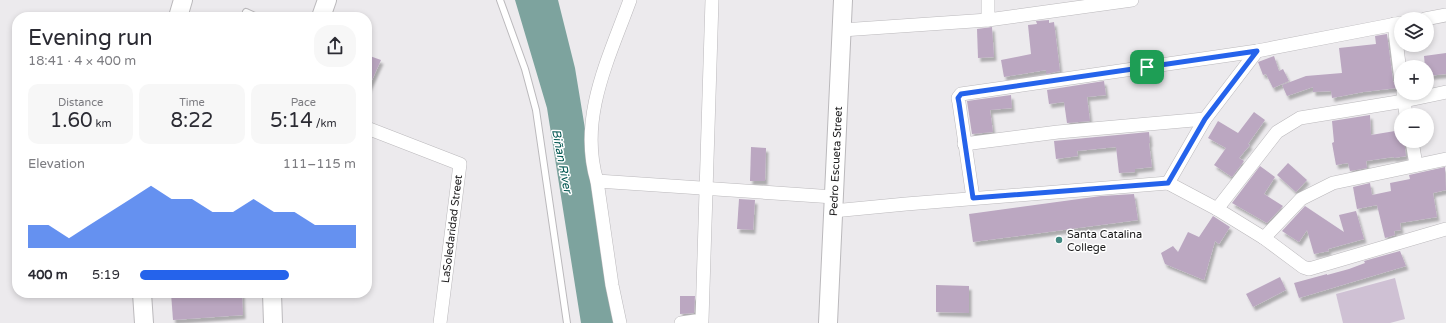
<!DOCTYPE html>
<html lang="en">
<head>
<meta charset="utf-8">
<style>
	:root { --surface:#fff; --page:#f7f7f7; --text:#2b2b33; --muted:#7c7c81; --accent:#2563eb }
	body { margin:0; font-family:"Varela Round",sans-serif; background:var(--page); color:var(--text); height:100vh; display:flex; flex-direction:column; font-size:15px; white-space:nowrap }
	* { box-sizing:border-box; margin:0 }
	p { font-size:13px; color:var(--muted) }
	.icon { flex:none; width:22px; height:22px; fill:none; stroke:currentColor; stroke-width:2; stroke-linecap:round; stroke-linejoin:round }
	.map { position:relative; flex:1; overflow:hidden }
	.sheet { position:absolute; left:12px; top:12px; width:360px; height:286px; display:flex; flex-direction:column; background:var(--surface); border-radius:16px; box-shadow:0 2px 6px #0003 }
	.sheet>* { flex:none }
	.controls { position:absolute; left:1394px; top:12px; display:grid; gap:8px }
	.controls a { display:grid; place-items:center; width:40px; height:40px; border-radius:50%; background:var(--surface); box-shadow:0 2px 6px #0003; font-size:20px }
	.pin { position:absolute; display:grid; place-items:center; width:34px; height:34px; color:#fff; margin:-17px; border-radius:8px; box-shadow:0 2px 6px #0006 }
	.round { display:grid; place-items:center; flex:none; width:42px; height:42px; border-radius:16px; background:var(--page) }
	.overview { display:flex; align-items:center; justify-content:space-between; height:68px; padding:0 16px }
	h1 { font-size:22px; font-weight:600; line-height:30px }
	.stats { display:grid; grid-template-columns:repeat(3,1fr); gap:6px; height:68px; padding:4px 16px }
	.stats div { display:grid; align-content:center; border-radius:10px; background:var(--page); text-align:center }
	.stats b { font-size:20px; font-weight:600 }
	.stats small { font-size:11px; font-weight:400 }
	.stats p { font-size:11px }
	.chart { height:112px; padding:8px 16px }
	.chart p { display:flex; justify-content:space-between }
	.chart svg { width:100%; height:72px; margin-top:4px; fill:var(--accent); opacity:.7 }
	ul { padding:0 16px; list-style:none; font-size:13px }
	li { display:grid; grid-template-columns:64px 48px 1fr; align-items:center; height:30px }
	li i { height:10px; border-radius:5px; background:var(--accent) }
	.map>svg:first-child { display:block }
	.green { fill:#cfc1d4 }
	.water { fill:#7da39e }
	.building { fill:#bba7c1; filter:url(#shadow) }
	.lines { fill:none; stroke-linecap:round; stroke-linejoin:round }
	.lane-casing { stroke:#bbb9bc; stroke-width:8 }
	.street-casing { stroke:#bbb9bc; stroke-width:14 }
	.secondary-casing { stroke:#bbb9bc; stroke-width:20 }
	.lane { stroke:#fff; stroke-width:6 }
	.street { stroke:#fff; stroke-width:13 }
	.secondary { stroke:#fff; stroke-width:18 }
	.route-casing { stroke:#fff; stroke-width:8 }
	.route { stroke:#2563eb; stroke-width:5 }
	.poi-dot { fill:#438982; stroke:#fff; stroke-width:1.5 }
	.labels { text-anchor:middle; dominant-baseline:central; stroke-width:3; stroke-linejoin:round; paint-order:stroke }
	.street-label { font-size:11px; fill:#1b1a1b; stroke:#fff }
	.poi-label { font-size:11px; fill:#1b1a1b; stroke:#fff; text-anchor:start }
	.water-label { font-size:12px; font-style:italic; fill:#005650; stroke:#fff }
</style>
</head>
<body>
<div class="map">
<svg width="1446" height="323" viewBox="0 0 1446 323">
	<defs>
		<filter id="shadow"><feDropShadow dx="2.5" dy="4" stdDeviation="1" flood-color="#0004"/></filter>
	</defs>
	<rect width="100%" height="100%" fill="#eceaed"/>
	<polygon class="green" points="1395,278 1405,319 1390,323 1343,323 1336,294"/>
	<polygon class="water" points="515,0 558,0 575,68 617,323 581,323 547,108"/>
	<g class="building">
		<polygon points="1049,20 1049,23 1054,22 1060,71 1046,74 1046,70 1004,77 1001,60 1031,54 1028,25 1037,24 1036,21"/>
		<polygon points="992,27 994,57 978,58 977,29"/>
		<polygon points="1387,34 1393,81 1397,88 1363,92 1332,98 1331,91 1313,92 1313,87 1287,96 1282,85 1306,76 1342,73 1339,48 1376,44 1375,36"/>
		<polygon points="1446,53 1446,74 1427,76 1427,67 1425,67 1424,56"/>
		<polygon points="367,55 381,60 367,91"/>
		<polygon points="1274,56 1279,71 1283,69 1289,81 1273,88 1266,74 1263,75 1258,62"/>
		<polygon points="1104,81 1106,95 1087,97 1090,121 1067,123 1064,102 1049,104 1047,90"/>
		<polygon points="1011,95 1012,108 990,110 993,132 972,134 967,101"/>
		<polygon points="1254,112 1265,120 1248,144 1250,145 1239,158 1244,161 1232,177 1214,165 1226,148 1208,138 1218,121 1238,133"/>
		<polygon points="1370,115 1371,135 1401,130 1401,141 1404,141 1406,156 1394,158 1393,157 1366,161 1367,168 1350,171 1348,163 1336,165 1332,143 1334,142 1332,121"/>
		<polygon points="1149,132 1150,143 1149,143 1152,167 1135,169 1135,172 1119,173 1116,147 1077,151 1078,156 1056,159 1054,141"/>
		<polygon points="751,147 766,148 765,181 750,181"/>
		<polygon points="1288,163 1307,180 1296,192 1277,175"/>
		<polygon points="1260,166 1275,177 1264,194 1283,206 1267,223 1232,203"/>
		<polygon points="1445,167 1446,190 1433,193 1437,217 1400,223 1401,230 1394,231 1395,235 1385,238 1377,205 1357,209 1353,187 1370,183 1372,195 1391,191 1390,183 1410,179 1409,175"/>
		<polygon points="1134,194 1138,220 973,242 969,214 1101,196"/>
		<polygon points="739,199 755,200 753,230 737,229"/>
		<polygon points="1305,206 1344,232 1339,215 1356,211 1364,239 1328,249 1329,251 1314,254 1307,230 1299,242 1282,231"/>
		<polygon points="1213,216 1230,227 1219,244 1215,241 1204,280 1165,264 1161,253 1173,246 1178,252 1188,232 1199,237"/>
		<polygon points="1400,251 1406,266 1299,298 1294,283 1327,274 1327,275 1349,269 1365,263 1364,261"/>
		<polygon points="1280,277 1286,290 1253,307 1246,294"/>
		<polygon points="936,285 969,286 969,313 936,312"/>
		<polygon points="171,293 242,293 243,315 173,320"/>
		<polygon points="680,296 695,296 694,313 680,314"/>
	</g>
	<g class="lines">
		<g class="lane-casing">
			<g id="lane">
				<polyline points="500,0 525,69 536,110 567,323"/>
				<polyline points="246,12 257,17"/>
			</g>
		</g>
		<g class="street-casing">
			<g id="street">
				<polyline points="988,0 988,20"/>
				<polyline points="1425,19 1446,15"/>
				<polyline points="1394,24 1401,80"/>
				<polyline points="842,30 988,20 1132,0"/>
				<polyline points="1403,93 1406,115"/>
				<polyline points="367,128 460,164 440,323"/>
				<polyline points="1412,141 1416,165"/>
				<polyline points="964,144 1058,132 1205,119"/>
				<polyline points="597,181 834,197"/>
				<polyline points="1168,183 1205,119 1257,51"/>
				<polyline points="973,198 959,103 958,98 961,94 1257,51 1401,23"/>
				<polyline points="1217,209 1277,132 1300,118 1404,101 1446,92"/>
				<polyline points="833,211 906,204 1168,183 1217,209 1264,238 1303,267 1309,269 1446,229"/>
				<polyline points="1264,238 1301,199 1333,183 1446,159"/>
				<path d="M620 323 612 285 597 181C578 118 609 58 630 0"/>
				<polyline points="681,323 702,320 712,0"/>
			</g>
		</g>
		<g class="secondary-casing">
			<g id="secondary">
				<polyline points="178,17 183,0"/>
				<polyline points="321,17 327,0"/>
				<polyline points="142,293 144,323"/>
				<polyline points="272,293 273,323"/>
				<path id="s1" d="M828 323 843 0"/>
			</g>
		</g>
		<use href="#lane" class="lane"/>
		<use href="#street" class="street"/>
		<use href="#secondary" class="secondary"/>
	</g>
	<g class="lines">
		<g class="route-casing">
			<polygon id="route" points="1257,51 1205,119 1168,183 973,198 959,103 958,98 961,94"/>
		</g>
		<use href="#route" class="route"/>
	</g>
	<circle class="poi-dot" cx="1059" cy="240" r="4"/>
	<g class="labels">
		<g class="street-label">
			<text stroke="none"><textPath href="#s1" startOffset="162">Pedro Escueta Street</textPath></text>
			<text transform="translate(452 229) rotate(-83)">LaSoledaridad Street</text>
		</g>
		<g class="poi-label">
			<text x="1067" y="234">Santa Catalina<tspan x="1067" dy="13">College</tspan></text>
		</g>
		<g class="water-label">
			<text transform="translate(562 161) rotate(79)">Biñan River</text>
		</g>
	</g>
</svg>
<div class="controls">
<a><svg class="icon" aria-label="layers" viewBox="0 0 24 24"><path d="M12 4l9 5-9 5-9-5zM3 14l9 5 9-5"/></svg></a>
<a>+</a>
<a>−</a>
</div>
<div class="pin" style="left:1147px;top:67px;background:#1e9e55"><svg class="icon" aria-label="arrive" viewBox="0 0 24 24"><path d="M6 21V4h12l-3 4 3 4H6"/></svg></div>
<section class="sheet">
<div class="overview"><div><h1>Evening run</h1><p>18:41 · 4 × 400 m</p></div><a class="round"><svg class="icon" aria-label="share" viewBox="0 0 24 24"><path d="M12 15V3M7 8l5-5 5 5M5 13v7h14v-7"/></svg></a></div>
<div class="stats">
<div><p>Distance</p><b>1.60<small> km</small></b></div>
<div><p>Time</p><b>8:22</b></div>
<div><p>Pace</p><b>5:14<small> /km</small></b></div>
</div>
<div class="chart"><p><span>Elevation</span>111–115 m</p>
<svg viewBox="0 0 160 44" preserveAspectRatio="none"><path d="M0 44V30L10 30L20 38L30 30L40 22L50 14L60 6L70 14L80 14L90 22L100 22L110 14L120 22L130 22L140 30L150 30L160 30V44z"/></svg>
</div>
<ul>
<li><b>400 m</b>5:19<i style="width:69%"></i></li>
</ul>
</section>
</div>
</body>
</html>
